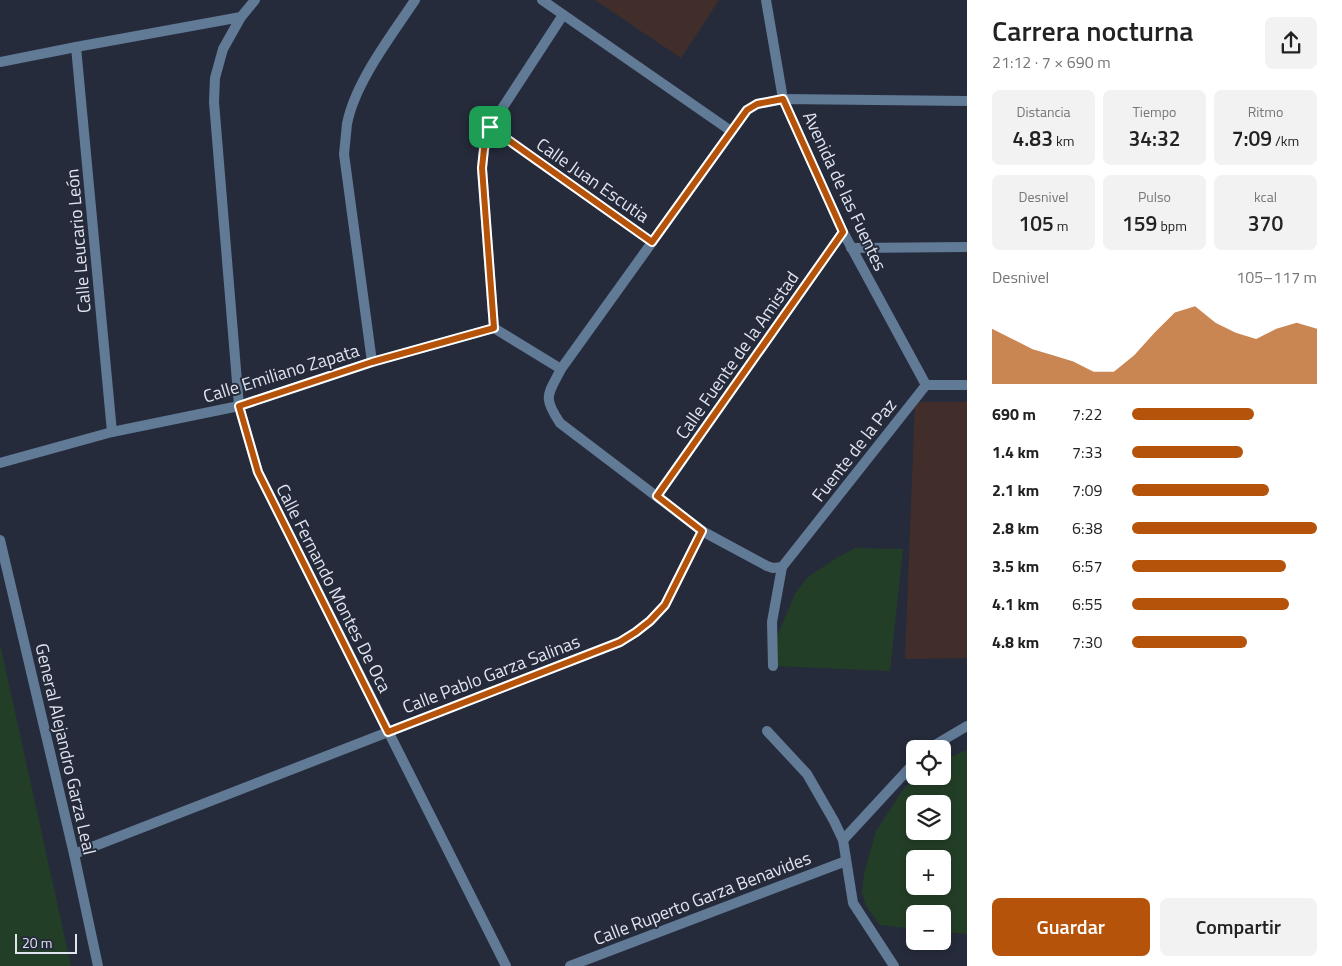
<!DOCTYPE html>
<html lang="es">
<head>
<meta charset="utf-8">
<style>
	:root { --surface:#fff; --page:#f2f2f2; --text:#222; --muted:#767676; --accent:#b45309 }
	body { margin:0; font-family:"Titillium Web",sans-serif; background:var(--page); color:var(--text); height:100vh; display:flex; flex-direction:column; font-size:19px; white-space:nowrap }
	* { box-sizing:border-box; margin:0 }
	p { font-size:16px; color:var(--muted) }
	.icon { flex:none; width:28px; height:28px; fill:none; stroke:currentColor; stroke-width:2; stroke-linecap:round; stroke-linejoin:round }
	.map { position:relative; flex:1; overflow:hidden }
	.side { display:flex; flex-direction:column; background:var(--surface); width:375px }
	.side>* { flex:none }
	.fabs { position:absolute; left:906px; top:740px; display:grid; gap:10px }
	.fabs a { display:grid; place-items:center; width:45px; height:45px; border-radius:8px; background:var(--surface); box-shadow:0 2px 8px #0003; font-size:25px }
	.scale { position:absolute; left:15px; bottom:12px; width:62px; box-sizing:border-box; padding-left:5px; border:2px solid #e0e4ef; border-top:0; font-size:14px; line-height:18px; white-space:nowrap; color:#e0e4ef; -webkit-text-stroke:4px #262b3b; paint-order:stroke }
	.pin { position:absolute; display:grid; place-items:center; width:42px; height:42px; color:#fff; margin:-21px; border-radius:10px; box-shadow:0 2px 8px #0006 }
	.round { display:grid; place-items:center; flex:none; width:52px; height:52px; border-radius:8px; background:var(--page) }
	.head { display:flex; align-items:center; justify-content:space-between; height:85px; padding:0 25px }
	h1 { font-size:28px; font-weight:600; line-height:38px }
	.stats { display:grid; grid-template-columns:repeat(3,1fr); gap:8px; height:85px; padding:5px 25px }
	.stats div { display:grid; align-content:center; border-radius:8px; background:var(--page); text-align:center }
	.stats b { font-size:21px; font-weight:600 }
	.stats small { font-size:14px; font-weight:400 }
	.stats p { font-size:14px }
	.chart { height:140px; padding:10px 25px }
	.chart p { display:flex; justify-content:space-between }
	.chart svg { width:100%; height:90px; margin-top:5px; fill:var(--accent); opacity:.7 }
	.button { display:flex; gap:10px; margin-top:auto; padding:10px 25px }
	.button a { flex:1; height:58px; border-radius:8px; background:var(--accent); color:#fff; font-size:20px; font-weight:600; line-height:58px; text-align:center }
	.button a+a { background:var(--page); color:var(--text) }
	ul { padding:0 25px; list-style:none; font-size:16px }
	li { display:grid; grid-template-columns:80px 60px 1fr; align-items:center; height:38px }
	li i { height:12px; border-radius:6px; background:var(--accent) }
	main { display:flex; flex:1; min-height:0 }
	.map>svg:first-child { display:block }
	.education { fill:#412e2a }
	.green { fill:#233e27; fill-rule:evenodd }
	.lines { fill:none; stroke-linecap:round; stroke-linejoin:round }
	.service { stroke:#617a96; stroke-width:10 }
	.minor { stroke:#617a96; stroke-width:10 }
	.route-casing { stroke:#fff; stroke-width:10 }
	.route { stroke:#b45309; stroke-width:6 }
	.labels { text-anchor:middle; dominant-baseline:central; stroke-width:4; stroke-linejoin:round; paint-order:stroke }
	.street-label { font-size:18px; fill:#e0e4ef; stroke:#262b3b }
</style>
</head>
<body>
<main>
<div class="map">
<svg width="967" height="966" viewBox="0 0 967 966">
	<rect width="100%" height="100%" fill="#262b3b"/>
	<g class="education">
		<polygon points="595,0 719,0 681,58"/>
		<polygon points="915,402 967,402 967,658 905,659"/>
	</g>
	<g class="green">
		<polygon points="855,548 903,549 890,671 775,666 773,646 795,594 807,578 833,560"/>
		<polygon points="0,644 71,966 0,966"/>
		<path d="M967 750V934L943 932 942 914H915V929L880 925 866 906 862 892 864 874 876 831 905 787 920 776H942L943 760ZM915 804H942V831H915ZM915 859H942V886H915Z"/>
	</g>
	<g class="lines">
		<g class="service">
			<polyline points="928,749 967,726"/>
			<polyline points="843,840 915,762"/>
		</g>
		<g class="minor">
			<polyline points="255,0 241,17 223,49 215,78 214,102 239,406 258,472 506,966"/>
			<polyline points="542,0 731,131"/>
			<polyline points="766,0 783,99 843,232 926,385"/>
			<polyline points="76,47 112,432"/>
			<polyline points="0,62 76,47 241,17"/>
			<polyline points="490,127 652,242"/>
			<polyline points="851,248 967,247"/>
			<polyline points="494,328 482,169 484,149 490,127 563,15"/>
			<path d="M372 362 344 154C345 144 346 134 347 124 355 82 392 35 415 0"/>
			<polyline points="926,385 967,385"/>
			<polyline points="0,463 112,432 239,406 372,362 494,328 561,369"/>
			<polyline points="657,496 843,232"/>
			<polyline points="0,540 74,854 98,966"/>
			<path d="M782 567 773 568 767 566 702 531 560 423C542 396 548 395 561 369L747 110 757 104 783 99 967 101"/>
			<polyline points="773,666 772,622 782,567 926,385"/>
			<polyline points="767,731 807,774 834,821 843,840 853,903 894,966"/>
			<polyline points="74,854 620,642 636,632 650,621 665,605 702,531"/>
			<polyline points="570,966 846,861"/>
		</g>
	</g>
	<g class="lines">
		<g class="route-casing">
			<polygon id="route" points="783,99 843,232 657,496 702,531 665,605 650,621 636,632 620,642 388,732 258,472 239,406 372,362 494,328 482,168 484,149 490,127 652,242 747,110 757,104"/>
		</g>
		<use href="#route" class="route"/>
	</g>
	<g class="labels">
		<g class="street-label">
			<text transform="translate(593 180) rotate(35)">Calle Juan Escutia</text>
			<text transform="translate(845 191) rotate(65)">Avenida de las Fuentes</text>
			<text transform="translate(78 241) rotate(-95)">Calle Leucario León</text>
			<text transform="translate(737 355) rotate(-55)">Calle Fuente de la Amistad</text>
			<text transform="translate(281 373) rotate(-17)">Calle Emiliano Zapata</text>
			<text transform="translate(854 450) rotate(-52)">Fuente de la Paz</text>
			<text transform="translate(334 588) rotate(63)">Calle Fernando Montes De Oca</text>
			<text transform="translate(491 674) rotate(-21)">Calle Pablo Garza Salinas</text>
			<text transform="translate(66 749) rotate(77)">General Alejandro Garza Leal</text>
			<text transform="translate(702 898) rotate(-21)">Calle Ruperto Garza Benavides</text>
		</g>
	</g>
</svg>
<div class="fabs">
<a><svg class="icon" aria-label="locate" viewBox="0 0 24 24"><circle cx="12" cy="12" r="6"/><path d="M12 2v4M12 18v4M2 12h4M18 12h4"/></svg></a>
<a><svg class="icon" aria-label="layers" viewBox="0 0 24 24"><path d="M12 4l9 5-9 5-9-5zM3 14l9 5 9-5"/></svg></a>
<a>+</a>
<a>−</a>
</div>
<div class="scale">20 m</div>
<div class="pin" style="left:490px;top:127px;background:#1e9e55"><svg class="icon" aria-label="arrive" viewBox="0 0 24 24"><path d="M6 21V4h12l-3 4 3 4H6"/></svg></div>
</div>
<section class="side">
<div class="head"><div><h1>Carrera nocturna</h1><p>21:12 · 7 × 690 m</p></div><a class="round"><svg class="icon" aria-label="share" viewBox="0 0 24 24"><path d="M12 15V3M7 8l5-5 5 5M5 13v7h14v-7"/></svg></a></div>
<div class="stats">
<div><p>Distancia</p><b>4.83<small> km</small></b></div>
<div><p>Tiempo</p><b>34:32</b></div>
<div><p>Ritmo</p><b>7:09<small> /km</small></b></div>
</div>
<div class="stats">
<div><p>Desnivel</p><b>105<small> m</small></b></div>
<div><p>Pulso</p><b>159<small> bpm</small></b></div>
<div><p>kcal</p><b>370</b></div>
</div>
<div class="chart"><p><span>Desnivel</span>105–117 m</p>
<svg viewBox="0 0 160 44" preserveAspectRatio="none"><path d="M0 44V17L10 22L20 27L30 30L40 33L50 38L60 38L70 30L80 19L90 9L100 6L110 14L120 19L130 22L140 17L150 14L160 17V44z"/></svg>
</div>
<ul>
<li><b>690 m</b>7:22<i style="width:66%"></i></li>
<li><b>1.4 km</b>7:33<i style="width:60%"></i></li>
<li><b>2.1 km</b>7:09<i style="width:74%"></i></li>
<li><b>2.8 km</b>6:38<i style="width:100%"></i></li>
<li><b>3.5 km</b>6:57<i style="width:83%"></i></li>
<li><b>4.1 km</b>6:55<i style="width:85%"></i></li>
<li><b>4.8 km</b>7:30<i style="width:62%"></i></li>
</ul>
<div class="button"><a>Guardar</a><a>Compartir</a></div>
</section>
</main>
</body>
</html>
